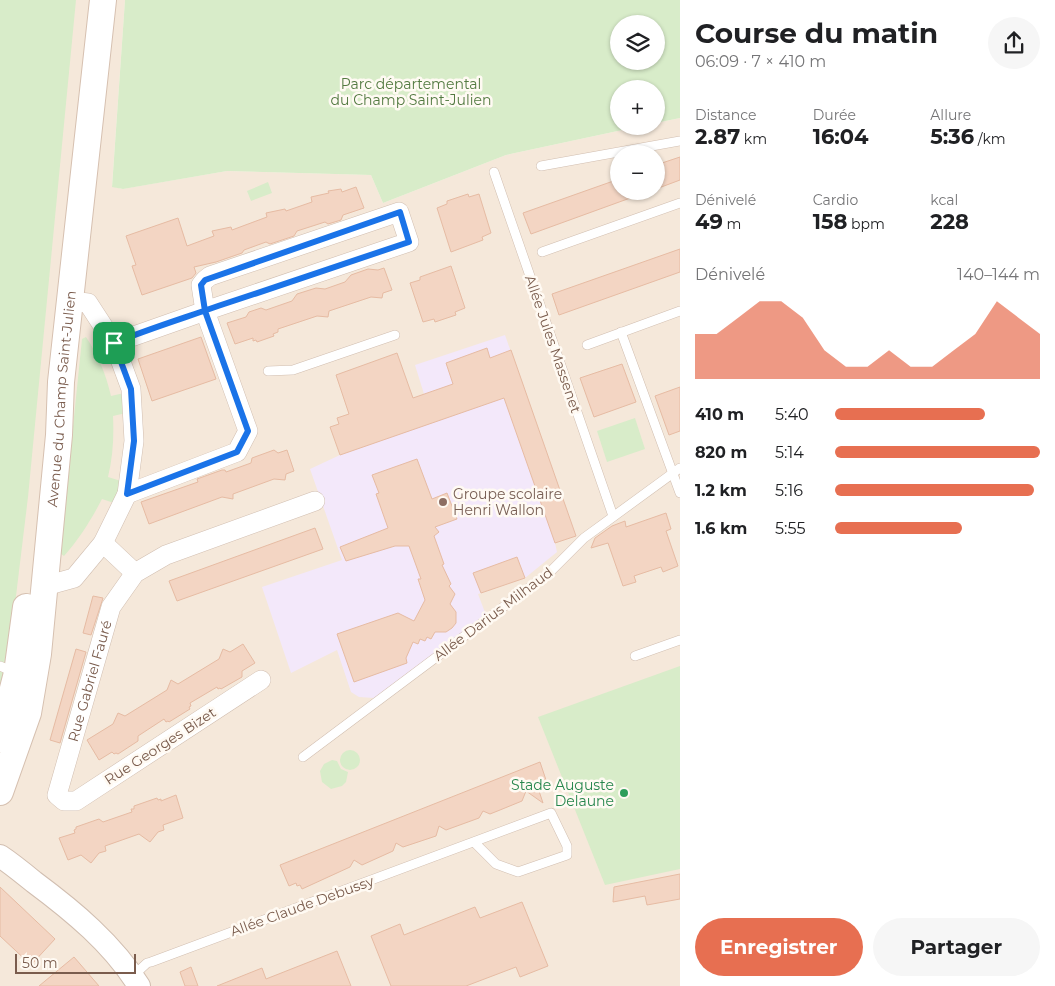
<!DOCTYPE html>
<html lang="fr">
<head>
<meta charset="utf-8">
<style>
	:root { --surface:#fff; --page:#f6f6f6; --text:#202124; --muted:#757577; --accent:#e76f51 }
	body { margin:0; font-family:Montserrat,sans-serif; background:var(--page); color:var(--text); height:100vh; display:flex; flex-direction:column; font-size:19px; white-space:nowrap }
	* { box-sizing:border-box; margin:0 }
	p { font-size:16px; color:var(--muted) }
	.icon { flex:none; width:28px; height:28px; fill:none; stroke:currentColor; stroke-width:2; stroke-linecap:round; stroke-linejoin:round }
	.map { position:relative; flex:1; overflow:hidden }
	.drawer { display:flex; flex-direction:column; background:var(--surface); width:375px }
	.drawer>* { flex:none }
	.buttons { position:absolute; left:610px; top:15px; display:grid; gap:10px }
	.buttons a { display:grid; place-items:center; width:55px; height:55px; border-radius:50%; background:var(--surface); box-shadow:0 1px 4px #0004; font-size:25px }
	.scale { position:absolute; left:15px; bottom:12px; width:121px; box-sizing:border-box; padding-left:5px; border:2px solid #7a5c4d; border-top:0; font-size:14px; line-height:18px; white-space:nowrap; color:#7a5c4d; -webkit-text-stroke:4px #fffaf3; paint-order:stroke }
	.pin { position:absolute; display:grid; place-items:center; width:42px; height:42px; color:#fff; margin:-21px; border-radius:10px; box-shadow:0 2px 8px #0006 }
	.round { display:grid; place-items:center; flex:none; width:52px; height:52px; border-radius:26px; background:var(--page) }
	.head { display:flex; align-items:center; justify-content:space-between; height:85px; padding:0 15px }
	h1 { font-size:28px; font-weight:700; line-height:38px }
	.stats { display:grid; grid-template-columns:repeat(3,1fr); gap:8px; height:85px; padding:5px 15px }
	.stats div { display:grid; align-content:center }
	.stats b { font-size:21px; font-weight:700 }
	.stats small { font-size:14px; font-weight:400 }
	.stats p { font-size:14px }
	.chart { height:140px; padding:10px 15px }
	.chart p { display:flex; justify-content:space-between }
	.chart svg { width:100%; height:90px; margin-top:5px; fill:var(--accent); opacity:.7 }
	.action { display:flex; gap:10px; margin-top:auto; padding:10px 15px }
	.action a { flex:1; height:58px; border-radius:30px; background:var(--accent); color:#fff; font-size:20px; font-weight:700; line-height:58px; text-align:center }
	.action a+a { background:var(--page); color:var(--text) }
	ul { padding:0 15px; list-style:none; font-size:16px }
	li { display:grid; grid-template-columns:80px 60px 1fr; align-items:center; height:38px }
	li i { height:12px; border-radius:6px; background:var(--accent) }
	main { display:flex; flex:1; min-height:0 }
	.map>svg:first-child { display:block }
	.residential { fill:#f5e8da; fill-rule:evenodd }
	.education { fill:#f3e8fa }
	.green { fill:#d8ecc9; fill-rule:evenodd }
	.building { fill:#f3d5c3; stroke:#e6bba3 }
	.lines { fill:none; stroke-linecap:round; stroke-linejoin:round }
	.service-casing { stroke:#d1beb0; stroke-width:10 }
	.minor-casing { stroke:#d1beb0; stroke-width:20 }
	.tertiary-casing { stroke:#d1beb0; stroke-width:24 }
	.secondary-casing { stroke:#d6c0b0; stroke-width:28 }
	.service { stroke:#fff; stroke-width:9 }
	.minor { stroke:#fff; stroke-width:19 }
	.tertiary { stroke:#fff; stroke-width:22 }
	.secondary { stroke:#fff; stroke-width:26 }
	.route-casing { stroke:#fff; stroke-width:10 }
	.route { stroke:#1a73e8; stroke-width:6 }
	.education-dot { fill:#8d6e63; stroke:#fffaf3; stroke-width:2 }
	.leisure-dot { fill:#2e9e5b; stroke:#fffaf3; stroke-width:2 }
	.labels { text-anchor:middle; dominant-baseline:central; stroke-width:5; stroke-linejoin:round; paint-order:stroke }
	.park-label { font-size:14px; fill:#537a41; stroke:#fffaf3 }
	.street-label { font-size:14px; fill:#7a5c4d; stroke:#fffaf3 }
	.education-label { font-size:14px; fill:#785e54; stroke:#fffaf3; text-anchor:start }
	.leisure-label { font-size:14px; fill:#27864d; stroke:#fffaf3; text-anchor:end }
</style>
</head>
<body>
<main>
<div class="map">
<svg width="680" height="986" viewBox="0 0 680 986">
	<rect width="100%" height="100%" fill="#fdf6ec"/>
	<path class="residential" d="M0 0H125L112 186 122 189 227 171 371 175 383 203 506 155 641 126H656V123L680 118V986H0ZM619 154H656V191H619Z"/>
	<polygon class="education" points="505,335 576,536 555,543 557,552 525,578 478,594 486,615 374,698 359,697 351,692 337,650 291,673 262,587 342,560 310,469 340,455 407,431 413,398 424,394 415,365"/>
	<g class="green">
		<polygon points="0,0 76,0 28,497 8,662 0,698"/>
		<path d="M125 0H680V118L656 123V89H619V126H641L506 155 383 203 371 175 227 171 123 189 112 187ZM619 24H656V61H619Z"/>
		<polygon points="268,182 272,193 251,201 247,191"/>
		<path d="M86 337C98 355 106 374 111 396L124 393 126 413 113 416C114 436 113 457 108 477L121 481 114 503 102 499C91 520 80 538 64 556L60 553 82 339Z"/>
		<polygon points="635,418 645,449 607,462 597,431"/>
		<polygon points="680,666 680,869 605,885 538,717"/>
		<circle cx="350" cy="760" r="10"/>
		<polygon points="332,760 337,761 341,769 348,772 346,782 342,786 331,789 322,782 320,771 324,764"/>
	</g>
	<g class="building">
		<polygon points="680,157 680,180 656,189 656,165"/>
		<polygon points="619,179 619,191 644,191 644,193 531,234 523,213"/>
		<polygon points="356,187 364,208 343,215 341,220 328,224 325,222 297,231 294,236 270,244 266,242 244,250 242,253 216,262 194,267 196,273 192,278 142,295 132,266 136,265 126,236 178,218 187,246 214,236 212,231 231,227 232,230 267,217 266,213 285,209 286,211 312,202 311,197 329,193 328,191 341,189 342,192"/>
		<polygon points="468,194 469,197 479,194 491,233 482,237 483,240 451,252 437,208 447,204 447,201"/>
		<polygon points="680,249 680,272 559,315 552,294"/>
		<polygon points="451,266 465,308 455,312 456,315 435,322 434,319 423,322 410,283 420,280 420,277"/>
		<polygon points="384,268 392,290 383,293 382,298 371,297 329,311 328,317 317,316 278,329 278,332 273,334 274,336 257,342 256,340 253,341 253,338 235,344 227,323 246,317 249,312 261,308 266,310 292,301 297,294 316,288 325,289 345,282 351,275 368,269 378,270"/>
		<polygon points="201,337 216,379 152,401 138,359"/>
		<polygon points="487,348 490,358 511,350 576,536 555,543 504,398 340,455 330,427 339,424 337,418 349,414 336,375 397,353 413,398 453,384 446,363"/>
		<polygon points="622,364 636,402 594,417 580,378"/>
		<polygon points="680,387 680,431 669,435 655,396"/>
		<polygon points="274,450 278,453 287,450 294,471 286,474 285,480 274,479 233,494 233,499 222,497 149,524 141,502 198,482 197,479 222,470 225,470 226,472 251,463 252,458"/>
		<polygon points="417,459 432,499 447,493 457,519 435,527 439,532 434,536 444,564 442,565 451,584 449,586 455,594 450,604 456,612 456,623 452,628 446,632 435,632 431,639 427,637 425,641 420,639 418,644 413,642 406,658 407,663 354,682 337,634 398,613 414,621 425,600 418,579 421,579 409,546 395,546 346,561 340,547 388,528 376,494 379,493 372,475"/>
		<polygon points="666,513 671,529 666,531 678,566 663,572 661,567 634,576 636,582 623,586 608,543 591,548 595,538 612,526 625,521 626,527"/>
		<polygon points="315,528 323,549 177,601 169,581"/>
		<polygon points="517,557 525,578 481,593 473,573"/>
		<polygon points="93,596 103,598 91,635 83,633"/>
		<polygon points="243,644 255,663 242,671 242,677 221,689 220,688 218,689 217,687 190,703 191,706 189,707 190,709 169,722 168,721 166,722 164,719 138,736 138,741 118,754 116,753 114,754 112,752 99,760 87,740 113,724 118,713 125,716 167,690 171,680 178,684 219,659 223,649 230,652"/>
		<polygon points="76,649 86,652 60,743 50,740"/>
		<polygon points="540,762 547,783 540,786 541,790 539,791 543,803 526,791 522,801 500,810 490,814 483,811 479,818 446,830 439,826 436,836 403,847 396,843 393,851 362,865 354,860 350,867 302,889 300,885 297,886 296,883 289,886 280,865"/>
		<polygon points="176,795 183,818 163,825 164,830 158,832 150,842 139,834 105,846 106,851 99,853 91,863 81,855 68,860 59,838 75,833 74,830 76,829 76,827 99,819 103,822 132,812 131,809 134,809 134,806 157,798 158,800 161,799 161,801"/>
		<polygon points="680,874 680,899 647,905 645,896 613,902 614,887"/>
		<polygon points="0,887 55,939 31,965 0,936"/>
		<polygon points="522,902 548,966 520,977 516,967 466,986 391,986 371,936 400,924 404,935 475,907 480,918"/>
		<polygon points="337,951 351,986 217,986 262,968 266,979"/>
		<polygon points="74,957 99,986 39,986"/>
		<polygon points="191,967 198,986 185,986 180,972"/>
	</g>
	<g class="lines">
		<g class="service-casing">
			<g id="service">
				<polyline points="541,166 680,141"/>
				<polyline points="494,172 613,516"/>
				<polyline points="542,252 680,203"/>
				<polyline points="621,332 680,493"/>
				<polyline points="587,345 680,311"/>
				<polyline points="268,371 293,370 395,335"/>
				<polyline points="635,656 680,640"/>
				<polyline points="0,666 14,672"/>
				<polyline points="303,757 550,572 584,538 680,468"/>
				<polyline points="133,976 147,963 151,962 551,813 567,846 567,855 518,872 496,864 474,842"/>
			</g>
		</g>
		<g class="minor-casing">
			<g id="minor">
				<polygon points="399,212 409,242 205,311 201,285 205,280 210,276"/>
				<polyline points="114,343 205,311 248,431 237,452 127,494"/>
				<polyline points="103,543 135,573"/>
				<polyline points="45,586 74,578 103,543 127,494 134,441 131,389 114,343 88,303 71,301"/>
				<path id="s1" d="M261 680 76 801H64L57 795 111 607 135 573 166 555 315 501"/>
			</g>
		</g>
		<g class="tertiary-casing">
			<path id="tertiary" d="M0 856C12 864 23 873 34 882 73 911 113 944 139 986"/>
		</g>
		<g class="secondary-casing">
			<g id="secondary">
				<polyline points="0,739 17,673 26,607"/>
				<path id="s2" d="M0 792 28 713 38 654 59 435 61 382 103 0"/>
			</g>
		</g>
		<use href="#service" class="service"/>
		<use href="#minor" class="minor"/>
		<use href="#tertiary" class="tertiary"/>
		<use href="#secondary" class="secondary"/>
	</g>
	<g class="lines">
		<g class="route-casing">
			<path id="route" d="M114 343 131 389 134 441 127 494 237 452 248 431 205 311 201 285 205 280 400 212 409 242C346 263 282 285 218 306 184 318 148 329 114 343"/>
		</g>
		<use href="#route" class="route"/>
	</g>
	<circle class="education-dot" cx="443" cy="502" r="5"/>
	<circle class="leisure-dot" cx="624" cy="793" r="5"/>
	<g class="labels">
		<g class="park-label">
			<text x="411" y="84">Parc départemental<tspan x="411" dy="16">du Champ Saint-Julien</tspan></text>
		</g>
		<g class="street-label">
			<text transform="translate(553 344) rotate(71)">Allée Jules Massenet</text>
			<text stroke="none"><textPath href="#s2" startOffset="400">Avenue du Champ Saint-Julien</textPath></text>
			<text transform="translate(493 614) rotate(-37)">Allée Darius Milhaud</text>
			<text stroke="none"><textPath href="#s1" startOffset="361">Rue Gabriel Fauré</textPath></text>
			<text transform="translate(160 746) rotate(-33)">Rue Georges Bizet</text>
			<text transform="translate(302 906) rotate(-20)">Allée Claude Debussy</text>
		</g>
		<g class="education-label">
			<text x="453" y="494">Groupe scolaire<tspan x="453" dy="16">Henri Wallon</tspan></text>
		</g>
		<g class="leisure-label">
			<text x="614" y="785">Stade Auguste<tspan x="614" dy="16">Delaune</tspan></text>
		</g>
	</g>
</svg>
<div class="buttons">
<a><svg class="icon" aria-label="layers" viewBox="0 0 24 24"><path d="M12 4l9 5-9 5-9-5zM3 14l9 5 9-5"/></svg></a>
<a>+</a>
<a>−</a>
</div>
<div class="scale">50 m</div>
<div class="pin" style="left:114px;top:343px;background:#1e9e55"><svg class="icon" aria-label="arrive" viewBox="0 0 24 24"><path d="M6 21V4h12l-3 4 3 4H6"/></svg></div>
</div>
<section class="drawer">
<div class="head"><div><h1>Course du matin</h1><p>06:09 · 7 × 410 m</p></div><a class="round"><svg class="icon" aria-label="share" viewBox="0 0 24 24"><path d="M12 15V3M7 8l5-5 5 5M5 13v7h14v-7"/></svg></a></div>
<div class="stats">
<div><p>Distance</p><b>2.87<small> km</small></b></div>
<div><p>Durée</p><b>16:04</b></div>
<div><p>Allure</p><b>5:36<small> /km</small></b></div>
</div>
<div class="stats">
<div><p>Dénivelé</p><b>49<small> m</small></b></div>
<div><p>Cardio</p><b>158<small> bpm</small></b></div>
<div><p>kcal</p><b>228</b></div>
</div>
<div class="chart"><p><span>Dénivelé</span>140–144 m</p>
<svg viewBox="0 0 160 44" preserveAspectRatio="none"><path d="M0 44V22L10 22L20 14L30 6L40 6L50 14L60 30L70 38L80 38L90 30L100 38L110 38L120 30L130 22L140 6L150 14L160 22V44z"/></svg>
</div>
<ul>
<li><b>410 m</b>5:40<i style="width:73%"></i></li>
<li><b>820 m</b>5:14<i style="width:100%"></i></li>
<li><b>1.2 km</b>5:16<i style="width:97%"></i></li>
<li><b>1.6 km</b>5:55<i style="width:62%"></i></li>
</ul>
<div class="action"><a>Enregistrer</a><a>Partager</a></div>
</section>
</main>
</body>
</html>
